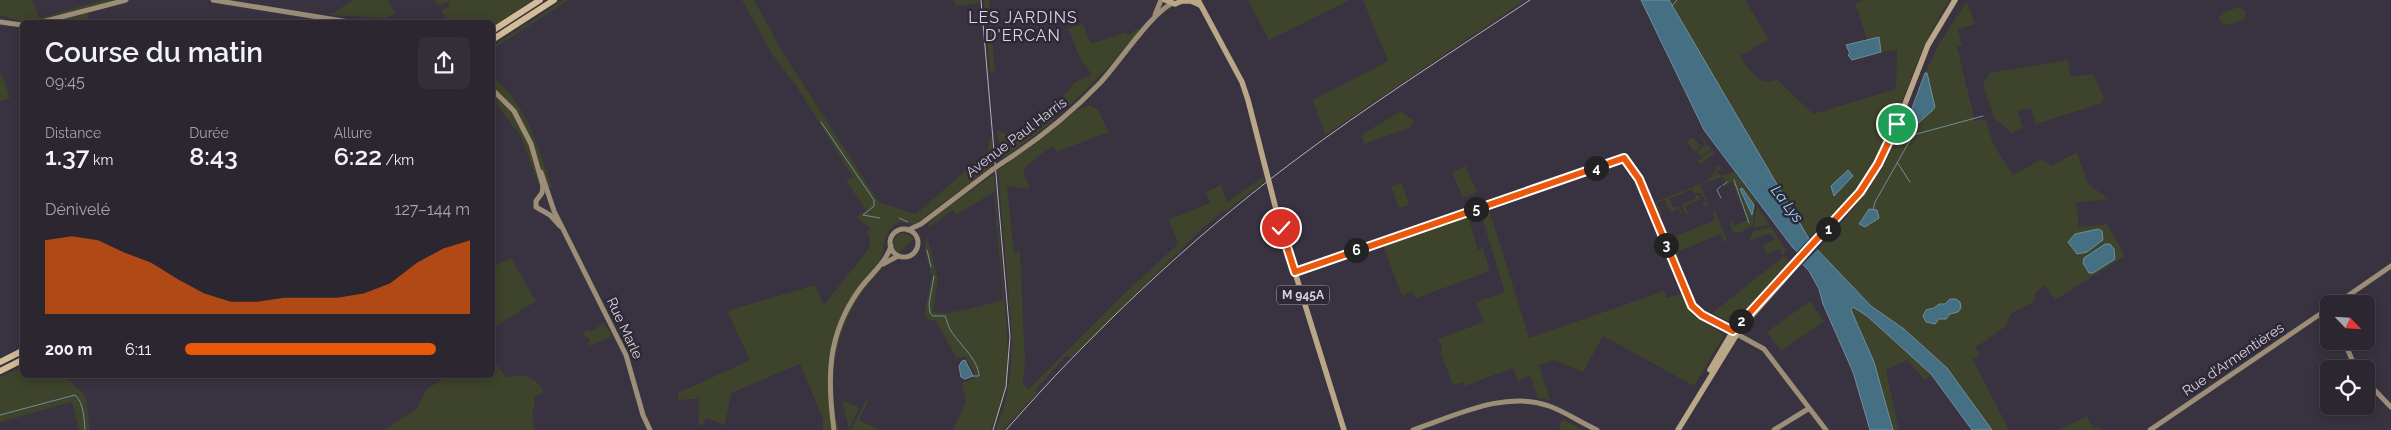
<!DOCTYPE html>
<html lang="fr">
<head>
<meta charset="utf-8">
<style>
	:root { --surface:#2b2630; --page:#332e38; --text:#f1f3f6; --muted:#a6a5ab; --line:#47434c; --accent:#ea580c }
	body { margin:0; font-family:Raleway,sans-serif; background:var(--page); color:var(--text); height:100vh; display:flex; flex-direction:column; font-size:19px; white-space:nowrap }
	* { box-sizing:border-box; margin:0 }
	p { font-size:16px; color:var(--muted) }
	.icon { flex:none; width:28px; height:28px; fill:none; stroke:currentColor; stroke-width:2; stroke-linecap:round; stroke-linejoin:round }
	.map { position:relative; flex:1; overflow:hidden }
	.drawer { position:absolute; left:20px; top:20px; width:475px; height:358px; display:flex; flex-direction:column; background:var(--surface); border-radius:8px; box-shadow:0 2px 12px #0003,0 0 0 1px var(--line) }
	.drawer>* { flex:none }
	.needle { width:32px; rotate:115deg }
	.tools { position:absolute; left:2320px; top:295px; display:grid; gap:10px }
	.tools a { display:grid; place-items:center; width:55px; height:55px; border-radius:8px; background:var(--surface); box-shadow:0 2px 12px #0003,0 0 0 1px var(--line); font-size:25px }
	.pin { position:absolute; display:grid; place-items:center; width:42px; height:42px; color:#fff; margin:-21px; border:2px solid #fff; border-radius:50%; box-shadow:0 1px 5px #0007 }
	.km { position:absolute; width:25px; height:25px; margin:-12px; border-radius:50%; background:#222; color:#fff; font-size:14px; line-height:25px; text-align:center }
	.round { display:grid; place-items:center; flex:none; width:52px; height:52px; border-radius:8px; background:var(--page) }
	.overview { display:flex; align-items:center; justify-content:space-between; height:85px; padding:0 25px }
	h1 { font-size:28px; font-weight:600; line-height:38px }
	.stats { display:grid; grid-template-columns:repeat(3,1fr); gap:8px; height:85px; padding:5px 25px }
	.stats div { display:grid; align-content:center }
	.stats b { font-size:25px; font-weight:600 }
	.stats small { font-size:14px; font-weight:400 }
	.stats p { font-size:14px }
	.chart { height:140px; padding:10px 25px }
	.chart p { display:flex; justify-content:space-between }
	.chart svg { width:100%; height:90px; margin-top:5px; fill:var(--accent); opacity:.7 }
	ul { padding:0 25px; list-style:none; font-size:16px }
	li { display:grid; grid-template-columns:80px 60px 1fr; align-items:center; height:38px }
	li i { height:12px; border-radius:6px; background:var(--accent) }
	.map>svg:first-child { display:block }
	.green { fill:#3e432b }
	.water { fill:#456f82; stroke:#718d9d }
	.pier { fill:#393240 }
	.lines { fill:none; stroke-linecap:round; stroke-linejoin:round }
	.stream { stroke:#718d9d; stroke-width:1 }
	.secondary { stroke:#9d8e77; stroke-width:5 }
	.primary { stroke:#b9a788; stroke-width:5.5 }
	.highway { stroke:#d3bd97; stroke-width:6 }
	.rail { stroke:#b5b0ba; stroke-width:1 }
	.secondary-bridge { stroke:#9d8e77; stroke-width:5 }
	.route-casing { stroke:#fff; stroke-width:10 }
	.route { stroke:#ea580c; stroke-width:6 }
	.labels { text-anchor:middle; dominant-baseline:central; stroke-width:5; stroke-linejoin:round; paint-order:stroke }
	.shield { fill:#2f2836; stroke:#a5a0aa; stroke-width:1 }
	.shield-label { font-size:12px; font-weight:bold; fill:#d8d4dc }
	.street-label { font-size:14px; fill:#d8d4dc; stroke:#2f2836 }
	.water-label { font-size:15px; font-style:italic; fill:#94ddfe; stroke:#2f2836 }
	.quarter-label { font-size:16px; letter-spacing:1px; fill:#ded5e7; stroke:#2f2836 }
</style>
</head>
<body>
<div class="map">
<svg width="2391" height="430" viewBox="0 0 2391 430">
	<rect width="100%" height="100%" fill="#393240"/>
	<g class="green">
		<polygon points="0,0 32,0 39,18 103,0 116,0 42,20 23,22 0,15"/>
		<polygon points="353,0 388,0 395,14 386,18 330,15"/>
		<polygon points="435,0 532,0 493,27 492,22 444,22 447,21 441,10 450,6 448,2 438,6"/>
		<polygon points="563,0 569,0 493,49 493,46"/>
		<path d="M742 0H754L782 51 877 199 881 203 916 214 988 151 990 137 992 138 993 163 991 167 915 224 899 222C878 235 889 247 877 264L882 269C839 312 823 372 839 430H823V419L800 364 731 393 725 425 706 418 703 424 699 425V397H696V399L678 400V393L750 360 727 311 815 285 824 305 869 248 870 240 867 232 870 228 856 217 866 210 846 181 853 177 797 87 772 54Z"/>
		<polygon points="953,0 979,0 979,3 956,6"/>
		<polygon points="984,0 989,0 995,71 990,72"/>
		<polygon points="1248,0 1350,0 1269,40"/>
		<polygon points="1363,0 1525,0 1325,135 1313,100 1388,61"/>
		<path d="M1669 0H1745L1769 39 1740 56C1750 69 1758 88 1777 79L1813 114 1896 89 1897 50 1881 52 1879 37 1867 39 1855 3 1864 0H1950C1922 40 1910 85 1891 129 1872 171 1845 209 1808 238Z"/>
		<polygon points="1967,1 1975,24 1958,29 1962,45 1957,47 1975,121 1986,119 1993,144 2013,175 2042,159 2051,166 2077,152 2088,184 2109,199 2076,203 2079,227 2107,224 2125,256 2055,300 2045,285 2036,292 2033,302 2011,314 2006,326 1981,344 1975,346 1980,354 1973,360 2009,430 1992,430 1947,368 1904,329 1871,306 1818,250 1858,203 1881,170 1898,138 1932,111 1935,106 1927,73 1925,73 1941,40"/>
		<polygon points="2239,7 2246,12 2245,19 2228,25 2222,23 2219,17 2222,13"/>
		<polygon points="88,13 89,17 76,22 54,22"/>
		<path d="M1083 24 1091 44 1126 32 1128 35 1139 28V32C1098 81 1055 123 1002 159L997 131 1013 136 1061 99 1075 82 1092 75 1079 56 1068 29Z"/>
		<polygon points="2068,60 2071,77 2093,74 2104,98 2102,103 2036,124 2031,108 2018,111 2023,128 2012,133 1994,118 1983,84 1989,73"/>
		<polygon points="2,74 10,98 0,101 0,75"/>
		<path d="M493 77C528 107 537 144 552 187L540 188 521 137 493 99Z"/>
		<path d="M1089 105 1098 110 1109 132 1056 152 1053 145 1023 169 1030 189 1007 186 1014 254 1020 250 1025 360 1023 384 1029 389 1124 294 1177 245V242L1181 238 1177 241 1169 219 1210 203 1206 192 1221 185 1227 202 1263 177 1265 181 1227 211 1222 212 1200 231 1071 357 1066 356 1035 390 1037 393 1003 430H995C1009 400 1012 369 1012 336L998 170 1038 142 1077 110Z"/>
		<polygon points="1401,111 1414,121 1409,128 1364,144 1361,135"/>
		<polygon points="1699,133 1711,149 1701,157 1697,152 1705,145"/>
		<polygon points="1693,137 1701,147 1694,152 1687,142"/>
		<polygon points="1712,150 1714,154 1701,164 1710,176 1717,170 1715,167 1718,165 1721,170 1711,177 1698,161"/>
		<polygon points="1466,166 1477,192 1463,198 1452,173"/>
		<polygon points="1734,172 1757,202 1755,204 1753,225 1742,232 1733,233 1730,222 1732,221 1734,226 1748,220 1732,182 1724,187 1723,184 1726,182 1723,177 1701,184 1718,173 1721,176"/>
		<path d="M994 174C997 207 1000 240 1002 273 1006 320 1017 387 990 430H953L966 402 962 383 973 379 975 373 965 356 957 359 936 321 929 320 926 317 925 309 932 277 925 250 927 236 938 280 933 311C944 318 989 303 1003 300L994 192 956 215 953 210 928 228V224L949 206Z"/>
		<polygon points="1402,183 1409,205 1399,208 1391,186"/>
		<polygon points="1700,184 1708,205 1704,207 1701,199 1685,206 1688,214 1686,215 1682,205 1696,198 1695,195 1699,195 1704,204 1706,203 1701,193 1694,193 1692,189 1669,199 1674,208 1679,206 1683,216 1678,208 1670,212 1665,200 1657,203 1662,215 1658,216 1654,204 1657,201"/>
		<polygon points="1758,207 1770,225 1754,228 1756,208"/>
		<polygon points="1489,209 1529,338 1664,291 1667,298 1682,294 1693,315 1724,335 1694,386 1603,336 1583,372 1555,360 1539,365 1550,400 1538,398 1530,375 1518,381 1513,368 1465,386 1463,382 1453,385 1441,354 1442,348 1438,339 1484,322 1476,302 1505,292 1480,211"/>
		<polygon points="1715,211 1727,241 1724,242 1721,234 1677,252 1680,260 1677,260 1666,231 1668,231 1671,238 1715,220 1712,212"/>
		<polygon points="1468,216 1478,250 1483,248 1490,271 1417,298 1411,291 1402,296 1383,245"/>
		<polygon points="1771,227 1786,250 1783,256 1780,249 1770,252 1768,256 1763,245 1775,239 1769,233 1748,242 1753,231"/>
		<path d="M900 233 908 234 914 239 899 253C891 247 892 238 900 233Z"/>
		<polygon points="1784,256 1790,262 1785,268 1735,321 1729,322 1712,313"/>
		<polygon points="511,258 536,301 493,328 493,267"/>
		<polygon points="1810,301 1824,321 1781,351 1767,332"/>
		<polygon points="1852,307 1867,316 1931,374 1925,380 1907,360 1886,370 1899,430 1893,430 1874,362 1852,313"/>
		<polygon points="604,323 612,336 589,346 588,343 590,341 588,337 585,338 584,332 588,329 590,332"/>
		<path d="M493 360 506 378C523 373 533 375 544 391L534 398 535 407 532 411 534 430H385L417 408 427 389 449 375H492Z"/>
		<polygon points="22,367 22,375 64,375 86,397 90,430 79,430 72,402 0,422 0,377"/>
		<polygon points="842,400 859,408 849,429"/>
		<polygon points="866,400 868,401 859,420 880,430 851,430"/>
		<polygon points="2087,416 2093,429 2098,426 2101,430 2058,430"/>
		<polygon points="1563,419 1582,430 1560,430 1559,425"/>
	</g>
	<g class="water">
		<polygon points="1641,0 1669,0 1812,244 1871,306 1904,329 1947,368 1992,430 1972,430 1931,374 1867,316 1853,307 1851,310 1874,362 1893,430 1870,430 1853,372 1823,304 1819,289 1809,271 1798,259 1801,255 1793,248 1704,130"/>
		<polygon points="1879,37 1881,52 1852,60 1848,55 1850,54 1846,45"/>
		<polygon points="1925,73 1927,73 1935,107 1932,111 1901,138"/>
		<polygon points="1848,170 1853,176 1834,196 1831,186"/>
		<polygon points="1742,188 1754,205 1752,215 1740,189"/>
		<polygon points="1869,209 1877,210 1879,218 1865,227 1859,224"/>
		<polygon points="2098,229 2102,231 2103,240 2087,252 2077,254 2068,242 2075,234"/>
		<polygon points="2105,244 2110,244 2114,249 2115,259 2093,273 2089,273 2083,263 2084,258"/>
		<polygon points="1950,299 1956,299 1960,302 1961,308 1958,312 1950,314 1946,319 1939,319 1935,324 1926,322 1923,316 1926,310 1934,308 1939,304 1945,304"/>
		<polygon points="965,360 973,376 965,379 961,377 959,366 962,361"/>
	</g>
	<polygon class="pier" points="1811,237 1819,248 1801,266 1796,260 1798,255 1796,253"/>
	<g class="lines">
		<g class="stream">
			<polyline points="1672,6 1677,0"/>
			<polyline points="821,122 874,200 874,206 863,215 880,218"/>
			<polyline points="1897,162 1910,182"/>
			<polyline points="1734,180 1749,223"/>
			<polyline points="1723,185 1727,182"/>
			<polyline points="1721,198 1717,190 1721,186"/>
			<polyline points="1873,210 1875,202 1913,135 1983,116"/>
			<polyline points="899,218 908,222"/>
			<polyline points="927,250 931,267"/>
			<path d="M934 276 929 304 930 313 933 316H945C947 321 948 326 951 331 960 345 978 359 979 376H973"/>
			<path d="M0 415 75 395C84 403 84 419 85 430"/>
		</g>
		<g class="secondary">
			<polyline points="213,0 349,22"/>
			<polyline points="1155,15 1161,0"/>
			<polyline points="0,22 22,25"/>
			<polyline points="42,22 126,0"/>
			<polyline points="492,89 514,111 531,144 543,186 542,193 536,201 536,207 550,215 560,226"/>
			<path d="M1002 163C1038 140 1071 113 1100 83 1118 64 1152 12 1173 3"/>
			<polyline points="541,172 554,211 626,355 643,415 650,430"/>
			<circle cx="904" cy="243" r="14"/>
			<polyline points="908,230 921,224 992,170"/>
			<polyline points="883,264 898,256"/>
			<polyline points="1295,272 1624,158 1639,179 1692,306 1702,315 1764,349 1826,430"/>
			<polyline points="2336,304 2391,266"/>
			<polyline points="2344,341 2356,369"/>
			<polyline points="2366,381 2391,407"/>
			<path d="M834 430C827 378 827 335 859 290 869 276 886 263 891 246"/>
			<path d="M1413 430C1455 416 1504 390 1549 406 1566 412 1581 423 1597 430"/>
			<polyline points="1774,430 1808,409"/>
			<polyline points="2150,430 2329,308"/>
		</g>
		<g class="primary">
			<polyline points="1165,0 1175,4 1184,0"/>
			<polyline points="1198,0 1242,82 1248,100 1279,221 1344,430"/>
			<polyline points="1183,1 1191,1 1200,5"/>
			<polyline points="1710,370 1733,331 1760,301"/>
			<polyline points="1678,430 1740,329 1847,208 1872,174 1894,132 1928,45 1955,0"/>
		</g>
		<g class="highway">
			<polyline points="492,31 540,0"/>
			<polyline points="492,40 554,0"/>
			<polyline points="0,362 22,351"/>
			<polyline points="0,371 22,360"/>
		</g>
		<g class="rail">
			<polyline points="981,0 1010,337 1006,387 993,430"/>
			<path d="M1006 430C1091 333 1187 242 1290 164 1367 106 1449 54 1530 0"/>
		</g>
		<polyline class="secondary-bridge" points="992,170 1002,163"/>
	</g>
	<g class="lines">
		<g class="route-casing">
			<polyline id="route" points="1281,228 1295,272 1624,158 1639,179 1692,306 1702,315 1733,331 1860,192 1878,164 1897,124"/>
		</g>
		<use href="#route" class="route"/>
	</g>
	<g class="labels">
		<rect class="shield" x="1277" y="285.5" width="52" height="19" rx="4"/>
		<g class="shield-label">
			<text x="1303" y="295">M 945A</text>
		</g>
		<g class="street-label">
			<text transform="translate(1016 137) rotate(-37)">Avenue Paul Harris</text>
			<text transform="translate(625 328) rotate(65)">Rue Marle</text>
			<text transform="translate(2233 359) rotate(-34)">Rue d'Armentières</text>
		</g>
		<g class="water-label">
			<text transform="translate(1787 204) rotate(53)">La Lys</text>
		</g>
		<g class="quarter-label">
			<text x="1023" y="17">LES JARDINS<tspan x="1023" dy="18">D'ERCAN</tspan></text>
		</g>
	</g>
</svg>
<div class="tools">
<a><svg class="needle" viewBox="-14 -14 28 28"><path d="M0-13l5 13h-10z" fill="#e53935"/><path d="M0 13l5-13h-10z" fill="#a6a5ab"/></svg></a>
<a><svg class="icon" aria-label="locate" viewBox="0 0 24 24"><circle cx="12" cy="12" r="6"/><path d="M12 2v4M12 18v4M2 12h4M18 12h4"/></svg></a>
</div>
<div class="pin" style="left:1897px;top:124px;background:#1e9e55"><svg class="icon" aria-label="arrive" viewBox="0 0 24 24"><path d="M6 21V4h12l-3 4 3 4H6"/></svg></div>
<div class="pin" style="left:1281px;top:228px;background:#d93025"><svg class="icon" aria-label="check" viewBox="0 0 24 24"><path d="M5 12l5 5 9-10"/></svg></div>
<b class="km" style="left:1828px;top:229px">1</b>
<b class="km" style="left:1741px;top:321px">2</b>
<b class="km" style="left:1666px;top:245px">3</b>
<b class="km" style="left:1596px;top:168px">4</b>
<b class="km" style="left:1476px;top:209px">5</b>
<b class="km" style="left:1356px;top:250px">6</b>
<section class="drawer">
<div class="overview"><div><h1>Course du matin</h1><p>09:45</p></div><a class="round"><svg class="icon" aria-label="share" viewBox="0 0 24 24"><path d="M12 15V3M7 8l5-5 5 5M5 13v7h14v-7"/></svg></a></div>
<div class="stats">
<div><p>Distance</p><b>1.37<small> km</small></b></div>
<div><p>Durée</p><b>8:43</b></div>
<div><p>Allure</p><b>6:22<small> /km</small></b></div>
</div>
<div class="chart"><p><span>Dénivelé</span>127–144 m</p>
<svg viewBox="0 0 160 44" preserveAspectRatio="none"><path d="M0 44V8L10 6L20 8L30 14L40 19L50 27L60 34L70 38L80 38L90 36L100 36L110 36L120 34L130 29L140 19L150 12L160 8V44z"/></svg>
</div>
<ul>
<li><b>200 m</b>6:11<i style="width:88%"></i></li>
</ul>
</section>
</div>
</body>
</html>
